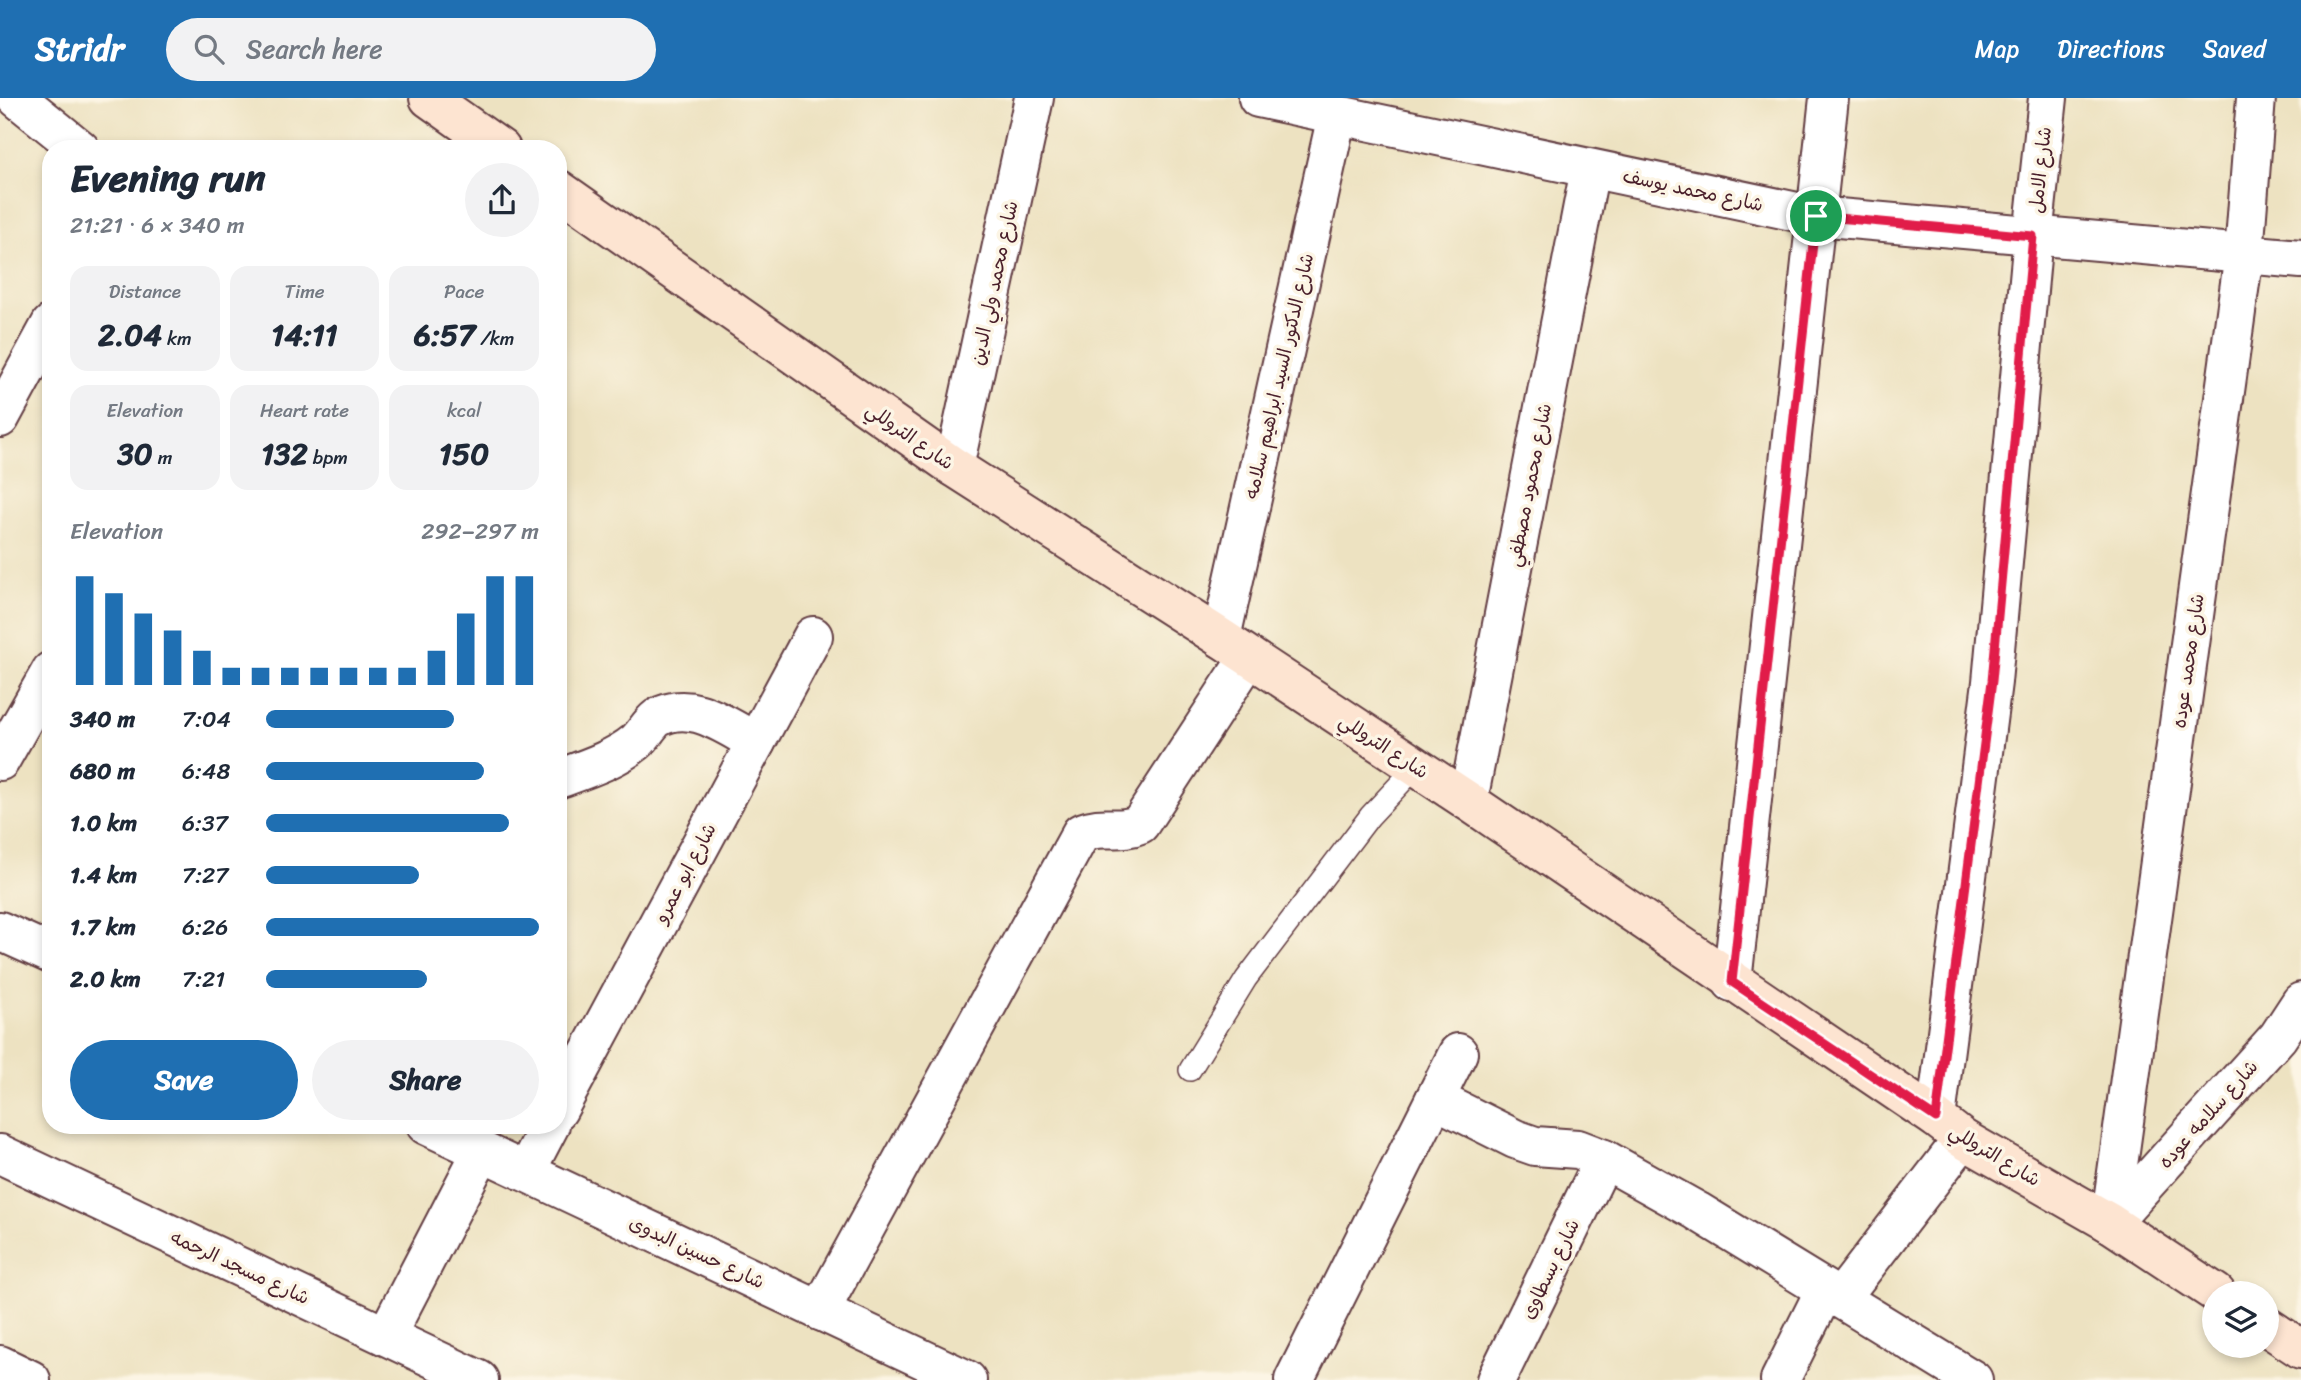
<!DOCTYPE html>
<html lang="en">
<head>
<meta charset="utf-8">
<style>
	:root { --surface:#fff; --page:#f2f2f3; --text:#1f2937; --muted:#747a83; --accent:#1f6fb2 }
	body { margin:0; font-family:Sriracha,"Playpen Sans Arabic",sans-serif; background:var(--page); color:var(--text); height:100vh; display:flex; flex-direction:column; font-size:26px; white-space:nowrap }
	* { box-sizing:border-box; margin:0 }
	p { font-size:23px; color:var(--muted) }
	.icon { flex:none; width:38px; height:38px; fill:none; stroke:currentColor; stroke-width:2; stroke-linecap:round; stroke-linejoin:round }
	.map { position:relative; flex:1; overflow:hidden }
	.sheet { position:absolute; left:42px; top:42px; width:525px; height:994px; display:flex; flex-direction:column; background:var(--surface); border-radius:28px; box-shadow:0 4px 10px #0003 }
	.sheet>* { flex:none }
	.controls { position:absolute; left:2202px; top:1183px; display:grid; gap:14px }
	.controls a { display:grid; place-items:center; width:77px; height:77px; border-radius:50%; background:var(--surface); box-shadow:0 4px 10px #0003; font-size:35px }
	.pin { position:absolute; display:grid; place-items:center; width:60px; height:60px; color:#fff; margin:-30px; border:4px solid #fff; border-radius:50%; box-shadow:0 2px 7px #0007 }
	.round { display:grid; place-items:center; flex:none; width:74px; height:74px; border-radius:37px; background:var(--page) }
	.overview { display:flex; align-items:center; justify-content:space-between; height:119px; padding:0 28px }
	h1 { font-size:38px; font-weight:800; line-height:52px }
	.metrics { display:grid; grid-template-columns:repeat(3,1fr); gap:10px; height:119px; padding:7px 28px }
	.metrics div { display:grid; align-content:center; border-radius:18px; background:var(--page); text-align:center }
	.metrics b { font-size:30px; font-weight:800 }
	.metrics small { font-size:19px; font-weight:400 }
	.metrics p { font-size:19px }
	.chart { height:196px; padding:14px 28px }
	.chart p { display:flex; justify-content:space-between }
	.chart svg { width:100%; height:126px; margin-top:7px; stroke:var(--accent); stroke-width:6 }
	.button { display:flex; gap:14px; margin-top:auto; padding:14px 28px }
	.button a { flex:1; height:80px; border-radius:42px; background:var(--accent); color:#fff; font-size:28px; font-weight:800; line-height:80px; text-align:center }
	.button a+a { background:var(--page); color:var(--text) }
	ul { padding:0 28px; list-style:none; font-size:23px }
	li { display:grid; grid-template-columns:112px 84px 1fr; align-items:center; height:52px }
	li i { height:18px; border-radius:9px; background:var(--accent) }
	header { display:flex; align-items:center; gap:42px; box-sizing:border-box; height:98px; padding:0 35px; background:var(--accent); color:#fff }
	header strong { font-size:33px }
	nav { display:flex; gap:38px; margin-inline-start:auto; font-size:24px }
	.search { width:490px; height:63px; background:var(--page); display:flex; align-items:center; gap:18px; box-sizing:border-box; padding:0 24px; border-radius:38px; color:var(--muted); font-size:26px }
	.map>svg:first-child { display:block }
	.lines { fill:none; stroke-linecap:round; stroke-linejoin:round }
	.lane-casing { stroke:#623c42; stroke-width:24 }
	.street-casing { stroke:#623c42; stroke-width:42 }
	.secondary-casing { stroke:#623c42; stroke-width:42 }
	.lane { stroke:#fff; stroke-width:21 }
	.street { stroke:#fff; stroke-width:38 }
	.secondary { stroke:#fde4d1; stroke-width:38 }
	.route-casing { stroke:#fff; stroke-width:14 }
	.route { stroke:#e11d48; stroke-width:9 }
	.labels { text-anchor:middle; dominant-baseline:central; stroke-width:7; stroke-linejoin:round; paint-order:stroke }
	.street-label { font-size:19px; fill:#4a1f2b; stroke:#fcf5e5 }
</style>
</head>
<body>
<header>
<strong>Stridr</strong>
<div class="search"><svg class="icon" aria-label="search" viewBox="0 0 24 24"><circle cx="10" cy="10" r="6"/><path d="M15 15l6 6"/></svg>Search here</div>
<nav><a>Map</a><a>Directions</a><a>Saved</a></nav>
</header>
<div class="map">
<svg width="2301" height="1282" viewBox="0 0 2301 1282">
	<rect width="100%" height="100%" fill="#fcf5e5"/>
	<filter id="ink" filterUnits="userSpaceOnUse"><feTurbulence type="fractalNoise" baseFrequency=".0143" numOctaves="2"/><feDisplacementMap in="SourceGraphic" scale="14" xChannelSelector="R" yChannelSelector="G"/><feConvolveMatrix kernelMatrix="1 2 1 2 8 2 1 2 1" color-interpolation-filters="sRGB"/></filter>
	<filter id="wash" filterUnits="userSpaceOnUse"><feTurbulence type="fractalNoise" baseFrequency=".00686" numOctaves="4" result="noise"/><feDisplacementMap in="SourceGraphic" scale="28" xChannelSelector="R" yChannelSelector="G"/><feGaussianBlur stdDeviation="1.57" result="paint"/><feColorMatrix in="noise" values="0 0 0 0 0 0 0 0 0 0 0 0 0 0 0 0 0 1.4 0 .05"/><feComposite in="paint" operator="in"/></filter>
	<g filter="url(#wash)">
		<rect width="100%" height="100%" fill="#ede2c1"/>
	</g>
	<g filter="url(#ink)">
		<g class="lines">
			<g class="lane-casing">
				<polyline id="lane" points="1190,972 1246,881 1370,718 1416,669"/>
			</g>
			<g class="street-casing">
				<g id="street">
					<polyline points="17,0 80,51"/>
					<polyline points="1258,0 1816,118 2301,161"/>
					<polyline points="0,320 51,226"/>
					<polyline points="954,369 1034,0"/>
					<polyline points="1221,540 1337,17"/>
					<polyline points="0,663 51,573"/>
					<path d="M558 681C585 671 614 662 636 644 644 637 649 626 657 620 691 600 725 628 756 644"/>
					<polyline points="1468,703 1590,71"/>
					<polyline points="0,833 51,856"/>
					<polyline points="1732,884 1829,0"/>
					<polyline points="1435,1001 1515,1041 1535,1048 1578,1051 1604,1061 1697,1113 1973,1282"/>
					<polyline points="558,1012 813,538"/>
					<polyline points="1936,1020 1992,584 2033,138 2048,0"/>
					<polyline points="426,1027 967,1282"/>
					<polyline points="0,1056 479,1282"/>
					<polyline points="526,1073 550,1027"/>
					<polyline points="2110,1125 2244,156 2256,0"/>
					<polyline points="2110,1125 2278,939 2301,904"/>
					<polyline points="1840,1201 1963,1041"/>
					<path d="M820 1213 1081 735C1105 725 1117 736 1140 726L1249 559"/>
					<polyline points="386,1238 482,1053"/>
					<polyline points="0,1267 31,1282"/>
					<polyline points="1294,1282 1458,955"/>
					<polyline points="1496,1282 1604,1061"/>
					<polyline points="1780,1282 1825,1192"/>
				</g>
			</g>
			<g class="secondary-casing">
				<g id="secondary">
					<polyline points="429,0 501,51"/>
					<polyline points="558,91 954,369 1221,540 1468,703 1936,1020 1963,1041 2110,1125 2216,1195"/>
					<polyline points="2266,1228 2301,1251"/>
				</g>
			</g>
			<use href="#lane" class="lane"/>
			<use href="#street" class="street"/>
			<use href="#secondary" class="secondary"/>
		</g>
	</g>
	<g class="lines" filter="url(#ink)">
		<g class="route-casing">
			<polygon id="route" points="1816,118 2033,138 1992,583 1936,1020 1732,884"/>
		</g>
		<use href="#route" class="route"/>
	</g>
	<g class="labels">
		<g class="street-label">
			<text transform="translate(2040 72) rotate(-84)">شارع الامل</text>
			<text transform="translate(1693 92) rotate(12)">شارع محمد يوسف</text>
			<text transform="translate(994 185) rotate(-78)">شارع محمد ولي الدين</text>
			<text transform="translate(1279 278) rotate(-77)">شارع الدكتور السيد ابراهيم سلامه</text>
			<text transform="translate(910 338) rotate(35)">شارع التروللي</text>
			<text transform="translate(1529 387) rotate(-79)">شارع محمود مصطفي</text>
			<text transform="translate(2188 563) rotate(-82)">شارع محمد عوده</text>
			<text transform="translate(1384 648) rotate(33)">شارع التروللي</text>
			<text transform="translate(685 775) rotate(-62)">شارع ابو عمرو</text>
			<text transform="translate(2208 1016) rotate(-48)">شارع سلامه عوده</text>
			<text transform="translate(1995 1057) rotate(31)">شارع التروللي</text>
			<text transform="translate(697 1154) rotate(25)">شارع حسين البدوى</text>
			<text transform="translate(240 1169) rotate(25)">شارع مسجد الرحمه</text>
			<text transform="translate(1550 1171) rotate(-64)">شارع بسطاوى</text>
		</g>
	</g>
</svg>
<div class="controls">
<a><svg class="icon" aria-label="layers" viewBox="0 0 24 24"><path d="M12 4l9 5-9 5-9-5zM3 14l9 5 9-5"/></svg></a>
</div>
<div class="pin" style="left:1816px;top:118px;background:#1e9e55"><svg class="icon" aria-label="arrive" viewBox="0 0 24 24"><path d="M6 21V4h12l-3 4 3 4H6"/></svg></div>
<section class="sheet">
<div class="overview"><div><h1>Evening run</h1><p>21:21 · 6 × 340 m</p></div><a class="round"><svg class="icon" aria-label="share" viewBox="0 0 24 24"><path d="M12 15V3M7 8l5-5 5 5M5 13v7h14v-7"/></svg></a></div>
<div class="metrics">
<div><p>Distance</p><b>2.04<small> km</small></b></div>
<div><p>Time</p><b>14:11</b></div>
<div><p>Pace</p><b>6:57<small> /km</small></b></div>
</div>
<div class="metrics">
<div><p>Elevation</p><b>30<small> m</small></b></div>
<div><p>Heart rate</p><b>132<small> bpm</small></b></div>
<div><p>kcal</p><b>150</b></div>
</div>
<div class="chart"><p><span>Elevation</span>292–297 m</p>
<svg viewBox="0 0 160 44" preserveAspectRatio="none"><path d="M5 44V6M15 44V12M25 44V19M35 44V25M45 44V32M55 44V38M65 44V38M75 44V38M85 44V38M95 44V38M105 44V38M115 44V38M125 44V32M135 44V19M145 44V6M155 44V6"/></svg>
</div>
<ul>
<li><b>340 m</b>7:04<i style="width:69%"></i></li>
<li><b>680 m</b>6:48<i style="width:80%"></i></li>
<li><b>1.0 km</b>6:37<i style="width:89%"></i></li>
<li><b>1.4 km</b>7:27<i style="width:56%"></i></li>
<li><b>1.7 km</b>6:26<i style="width:100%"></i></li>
<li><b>2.0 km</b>7:21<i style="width:59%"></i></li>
</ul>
<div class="button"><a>Save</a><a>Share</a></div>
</section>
</div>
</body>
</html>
